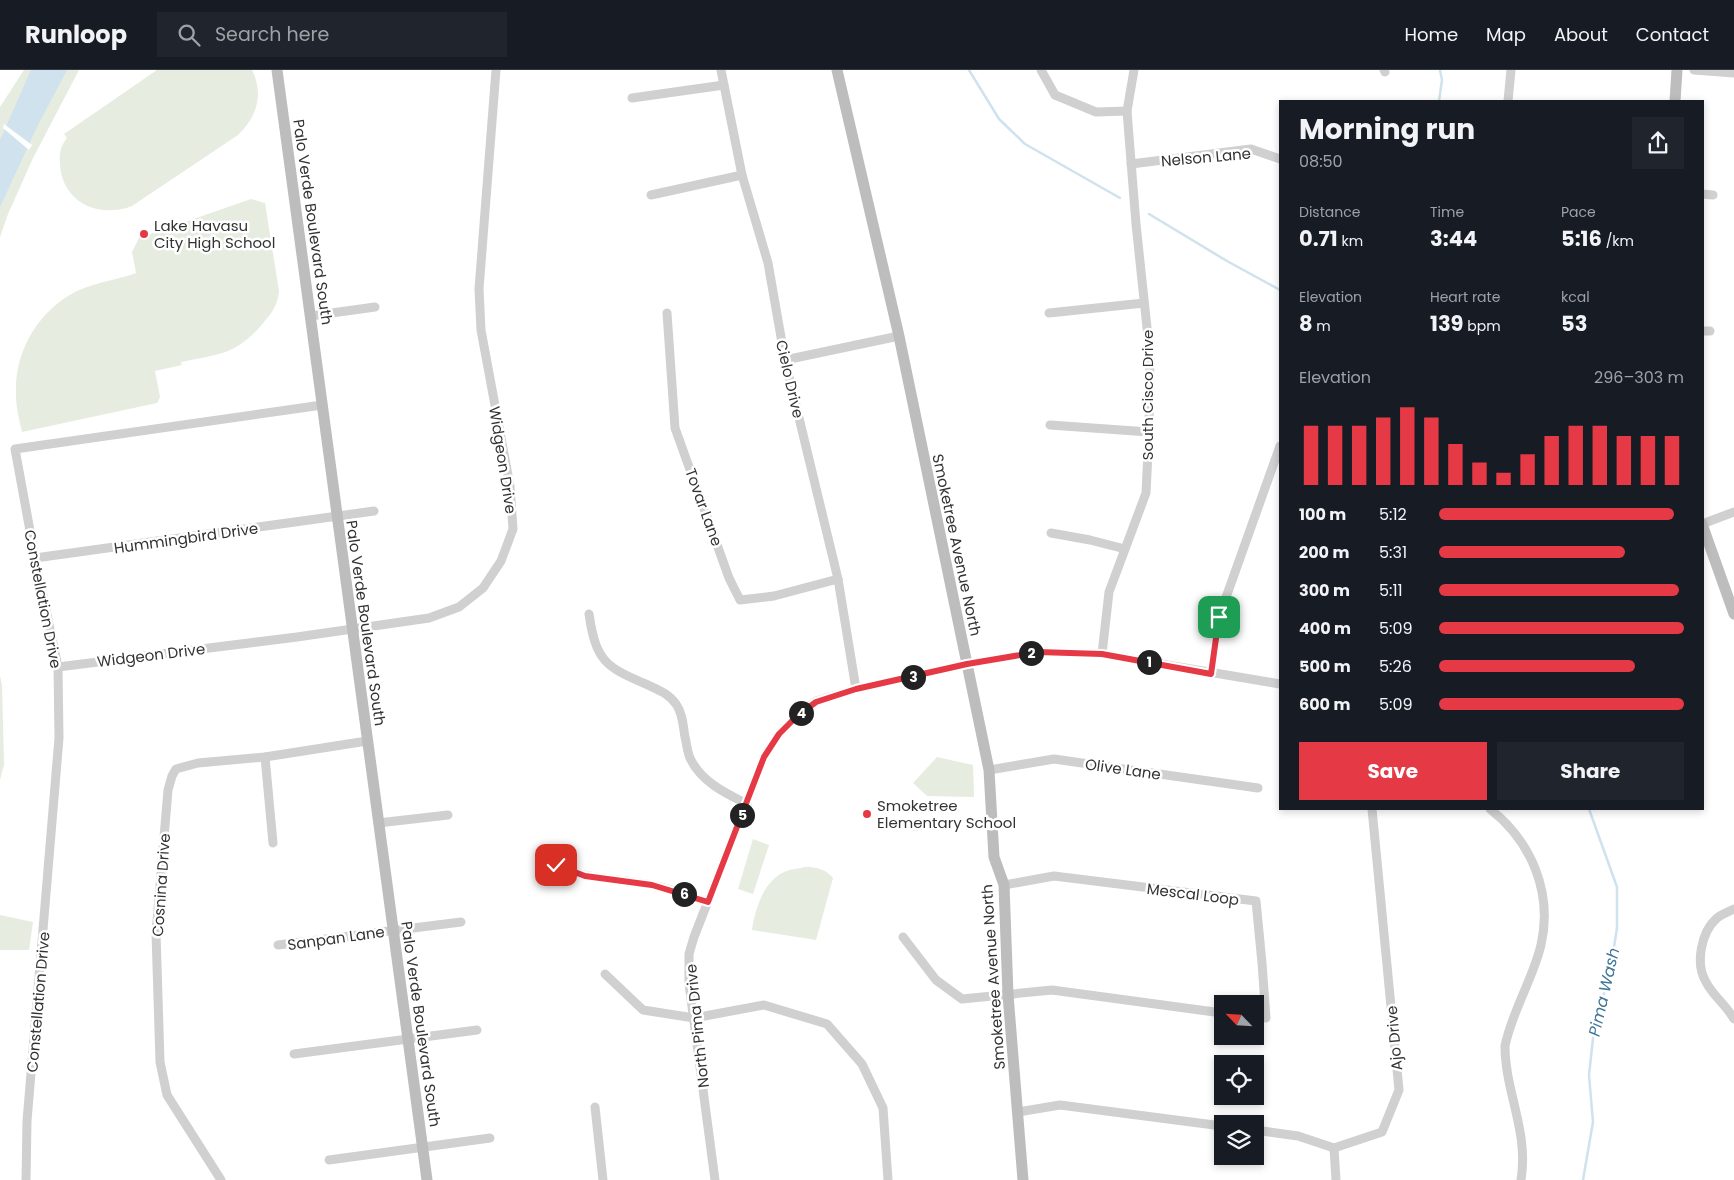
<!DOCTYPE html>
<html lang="en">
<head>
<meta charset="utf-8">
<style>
	:root { --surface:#171b24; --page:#20242c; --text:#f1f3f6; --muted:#9ea1a6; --line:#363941; --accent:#e63946 }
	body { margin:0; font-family:Poppins,sans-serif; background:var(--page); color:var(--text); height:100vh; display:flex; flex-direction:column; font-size:19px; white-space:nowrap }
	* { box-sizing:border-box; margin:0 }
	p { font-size:16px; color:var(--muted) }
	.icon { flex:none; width:28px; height:28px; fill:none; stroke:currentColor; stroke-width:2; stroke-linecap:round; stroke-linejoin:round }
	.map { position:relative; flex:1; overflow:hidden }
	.drawer { position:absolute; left:1279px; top:30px; width:425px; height:710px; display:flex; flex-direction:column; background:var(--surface); border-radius:0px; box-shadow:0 2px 8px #0003 }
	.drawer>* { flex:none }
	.needle { width:32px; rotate:295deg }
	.buttons { position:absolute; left:1214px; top:925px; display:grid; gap:10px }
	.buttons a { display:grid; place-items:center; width:50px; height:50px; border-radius:0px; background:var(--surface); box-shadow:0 2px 8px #0003; font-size:25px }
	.pin { position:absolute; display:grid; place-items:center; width:42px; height:42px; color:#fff; margin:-21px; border-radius:10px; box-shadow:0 2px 8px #0006 }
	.km { position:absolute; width:25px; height:25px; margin:-12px; border-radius:50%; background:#222; color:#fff; font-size:14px; line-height:25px; text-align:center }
	.round { display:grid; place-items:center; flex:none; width:52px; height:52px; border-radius:0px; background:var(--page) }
	.overview { display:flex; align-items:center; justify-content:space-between; height:85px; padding:0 20px }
	h1 { font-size:28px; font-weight:700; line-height:38px }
	.stats { display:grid; grid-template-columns:repeat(3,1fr); gap:8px; height:85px; padding:5px 20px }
	.stats div { display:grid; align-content:center }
	.stats b { font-size:21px; font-weight:700 }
	.stats small { font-size:14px; font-weight:400 }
	.stats p { font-size:14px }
	.chart { height:140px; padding:10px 20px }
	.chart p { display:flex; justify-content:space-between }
	.chart svg { width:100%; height:90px; margin-top:5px; stroke:var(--accent); stroke-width:6 }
	.action { display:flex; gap:10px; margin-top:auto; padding:10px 20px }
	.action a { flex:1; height:58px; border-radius:0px; background:var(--accent); color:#fff; font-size:20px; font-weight:700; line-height:58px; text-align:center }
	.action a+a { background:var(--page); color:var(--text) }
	ul { padding:0 20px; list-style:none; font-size:16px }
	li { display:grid; grid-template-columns:80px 60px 1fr; align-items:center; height:38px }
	li i { height:12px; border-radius:6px; background:var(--accent) }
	header { display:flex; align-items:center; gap:30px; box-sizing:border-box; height:70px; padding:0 25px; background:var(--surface); border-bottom:1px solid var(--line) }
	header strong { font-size:24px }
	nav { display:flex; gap:28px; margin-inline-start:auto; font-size:18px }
	.search { width:350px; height:45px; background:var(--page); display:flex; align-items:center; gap:12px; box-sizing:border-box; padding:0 18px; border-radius:0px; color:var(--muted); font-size:19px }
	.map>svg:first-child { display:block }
	.green { fill:#e6ecdf }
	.water { fill:#cfe2ee }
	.pier { fill:#fff }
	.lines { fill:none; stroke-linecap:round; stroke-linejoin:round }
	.stream { stroke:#cfe2ee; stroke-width:2.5 }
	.street { stroke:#d0d0d0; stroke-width:9 }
	.secondary { stroke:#bdbdbd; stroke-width:11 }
	.route-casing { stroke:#fff; stroke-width:10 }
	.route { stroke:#e63946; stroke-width:6 }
	.poi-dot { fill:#e63946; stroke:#fff; stroke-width:2 }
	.labels { text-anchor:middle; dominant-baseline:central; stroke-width:5; stroke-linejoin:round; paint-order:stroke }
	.street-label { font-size:15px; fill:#333; stroke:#fff }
	.poi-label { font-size:15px; fill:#333; stroke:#fff; text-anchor:start }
	.water-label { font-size:16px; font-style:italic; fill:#3f7597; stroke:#fff }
</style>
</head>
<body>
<header>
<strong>Runloop</strong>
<div class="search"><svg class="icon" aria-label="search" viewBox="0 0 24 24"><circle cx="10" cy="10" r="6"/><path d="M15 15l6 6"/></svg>Search here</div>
<nav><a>Home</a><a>Map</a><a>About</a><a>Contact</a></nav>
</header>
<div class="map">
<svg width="1734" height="1110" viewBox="0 0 1734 1110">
	<rect width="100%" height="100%" fill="#fff"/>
	<g class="green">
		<polygon points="24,0 79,0 33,88 8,144 0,167 0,37"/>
		<path d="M157 0H252C264 24 257 47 238 65L132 136C98 149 62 132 60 94 59 84 61 75 67 68L64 64Z"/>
		<path d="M251 129 265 133 279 221C278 234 272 243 264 252 237 285 220 284 181 292L182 295 155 301 160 327 157 333 22 362C19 349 16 337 16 324 14 281 39 240 77 221 96 212 117 210 136 203L132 182 139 168Z"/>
		<polygon points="0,606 2,615 4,695 0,710"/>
		<polygon points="937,687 973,695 974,727 927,726 913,713"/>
		<polygon points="904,748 912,749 918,753 918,761 897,759 897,751"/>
		<polygon points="753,769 769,775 753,824 738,819"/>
		<path d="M805 797C816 797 826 799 833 808L816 870 752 860C755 840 763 813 782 803 789 799 798 799 805 797Z"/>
		<polygon points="0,845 33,852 29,880 0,880"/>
	</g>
	<polygon class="water" points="31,0 67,0 37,57 0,137 0,70"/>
	<polygon class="pier" points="4,54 32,75 29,80 3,58"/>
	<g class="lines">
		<g class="stream">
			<polyline points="969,0 999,49 1025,74 1120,128"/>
			<polyline points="1439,31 1442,10 1440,0"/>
			<polyline points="1149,144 1227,191 1280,220"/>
			<polyline points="1583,1110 1593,1052 1589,1005 1594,959 1610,902 1617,858 1617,817 1589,739"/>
		</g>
		<g class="street">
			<polyline points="721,0 742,105 768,193 785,290 838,509 856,619"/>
			<polyline points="1041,0 1055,25 1096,42 1127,41"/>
			<polyline points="1384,0 1385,2"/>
			<polyline points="1694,0 1734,3"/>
			<polyline points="632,28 724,15"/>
			<polyline points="1508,31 1511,0"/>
			<polyline points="1131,94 1251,79 1280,89"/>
			<polyline points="1702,124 1713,125"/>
			<polyline points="651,125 742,105"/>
			<polyline points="667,243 675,358 729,508 740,530 774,526 838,509"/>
			<polyline points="1049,243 1144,233"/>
			<polyline points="310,246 375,237"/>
			<polyline points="1702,261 1710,261"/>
			<polyline points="785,290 899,266"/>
			<polyline points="1050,355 1149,362"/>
			<polyline points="1702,454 1734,442"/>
			<polyline points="1051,463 1090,470 1125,479"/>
			<polyline points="35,488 374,441"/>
			<path d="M589 544C596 591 605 597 648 615 659 620 669 624 676 634 683 644 683 656 685 667 687 674 687 683 691 690 702 712 725 723 747 734"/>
			<polyline points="1102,584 1109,522 1146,423 1149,362 1150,286 1136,154 1127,41 1134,0"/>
			<polyline points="58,597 297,567 429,548 459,537 483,518 501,491 513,459 510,416 481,260 479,219 496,0"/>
			<polyline points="1211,604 1219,547 1280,376"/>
			<polyline points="265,687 273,773"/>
			<polyline points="989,700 1054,689 1258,718"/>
			<path d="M1490 739C1531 771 1553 822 1541 875 1533 909 1512 941 1505 976 1505 1022 1529 1061 1521 1110"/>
			<polyline points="378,753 448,745"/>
			<path d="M547 789C578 811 616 807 652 815 671 819 689 826 707 832"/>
			<polyline points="1004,815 1054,806 1256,831 1262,893 1266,948 1255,947"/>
			<path d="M1734 839C1728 842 1722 844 1717 848 1701 862 1695 894 1706 912 1713 926 1726 935 1734 949"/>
			<polyline points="903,867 936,910 962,929 1052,920 1222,943"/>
			<polyline points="278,875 461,852"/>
			<polyline points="605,904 643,940 694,948 764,935 827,954 862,994 883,1038 888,1110"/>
			<polyline points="294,984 477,960"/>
			<polyline points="595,1037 603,1110"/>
			<polyline points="1018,1042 1060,1035 1222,1056"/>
			<polyline points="1255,1060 1298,1066 1334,1078 1382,1062 1399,1020 1372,739"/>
			<polyline points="1334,1078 1336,1110"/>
			<polyline points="329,1090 490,1068"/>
			<polyline points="26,1110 27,1051 59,668 58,597 35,488 15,379 322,335"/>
			<polyline points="221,1110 167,1025 160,992 156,863 168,720 172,706 176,699 198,693 265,687 367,671"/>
			<polyline points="715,1110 689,914 689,884 694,867 764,687 779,664 797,646 816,631 856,619 967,594 1038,582 1102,584 1280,614"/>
		</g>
		<g class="secondary">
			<polyline points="277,0 427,1110"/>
			<polyline points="837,0 899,266 989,700 994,787 1004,815 1008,925 1023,1110"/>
			<polyline points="1675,31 1677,0"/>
			<polyline points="1702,454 1734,544"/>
		</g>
	</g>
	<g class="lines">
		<g class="route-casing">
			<polyline id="route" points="556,795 585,806 652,815 708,832 764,687 779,664 797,646 816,632 856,619 967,594 1038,582 1102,584 1211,604 1219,547"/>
		</g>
		<use href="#route" class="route"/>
	</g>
	<g class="poi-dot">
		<circle cx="144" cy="164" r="5"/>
		<circle cx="867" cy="744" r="5"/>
	</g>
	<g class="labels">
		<g class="street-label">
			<text transform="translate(1206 87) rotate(-5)">Nelson Lane</text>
			<text transform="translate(313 152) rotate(82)">Palo Verde Boulevard South</text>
			<text transform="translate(790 309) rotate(77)">Cielo Drive</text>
			<text transform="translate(1147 325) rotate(-90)">South Cisco Drive</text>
			<text transform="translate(503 390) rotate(81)">Widgeon Drive</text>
			<text transform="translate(704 437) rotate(70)">Tovar Lane</text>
			<text transform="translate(186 468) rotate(-8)">Hummingbird Drive</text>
			<text transform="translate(957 475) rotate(78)">Smoketree Avenue North</text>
			<text transform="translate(43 529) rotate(79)">Constellation Drive</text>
			<text transform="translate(366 553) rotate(82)">Palo Verde Boulevard South</text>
			<text transform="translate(151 585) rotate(-7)">Widgeon Drive</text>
			<text transform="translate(1123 699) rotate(8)">Olive Lane</text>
			<text transform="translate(161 815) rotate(-86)">Cosnina Drive</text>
			<text transform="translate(1193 824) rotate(7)">Mescal Loop</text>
			<text transform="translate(336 868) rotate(-8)">Sanpan Lane</text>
			<text transform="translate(993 907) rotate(-94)">Smoketree Avenue North</text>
			<text transform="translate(38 932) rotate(-85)">Constellation Drive</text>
			<text transform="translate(421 954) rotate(82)">Palo Verde Boulevard South</text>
			<text transform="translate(697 956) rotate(-96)">North Pima Drive</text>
			<text transform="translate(1394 968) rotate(-95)">Ajo Drive</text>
		</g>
		<g class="poi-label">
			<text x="154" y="155">Lake Havasu<tspan x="154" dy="17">City High School</tspan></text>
			<text x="877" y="735">Smoketree<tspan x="877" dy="17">Elementary School</tspan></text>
		</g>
		<g class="water-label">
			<text transform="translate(1604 922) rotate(-77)">Pima Wash</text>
		</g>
	</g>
</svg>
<div class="buttons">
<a><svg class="needle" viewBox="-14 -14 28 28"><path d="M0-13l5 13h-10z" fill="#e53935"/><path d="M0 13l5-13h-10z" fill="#9ea1a6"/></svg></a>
<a><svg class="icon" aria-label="locate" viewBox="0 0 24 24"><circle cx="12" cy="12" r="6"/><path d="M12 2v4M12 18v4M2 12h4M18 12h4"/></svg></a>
<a><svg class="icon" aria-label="layers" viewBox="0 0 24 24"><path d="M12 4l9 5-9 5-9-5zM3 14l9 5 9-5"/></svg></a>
</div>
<div class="pin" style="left:1219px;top:547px;background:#1e9e55"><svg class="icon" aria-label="arrive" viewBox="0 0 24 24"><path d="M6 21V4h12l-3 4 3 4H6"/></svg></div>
<div class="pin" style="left:556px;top:795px;background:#d93025"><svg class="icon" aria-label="check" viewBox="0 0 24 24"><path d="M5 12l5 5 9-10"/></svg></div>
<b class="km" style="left:1149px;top:592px">1</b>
<b class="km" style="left:1031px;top:583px">2</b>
<b class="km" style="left:913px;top:607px">3</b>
<b class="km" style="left:801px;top:643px">4</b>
<b class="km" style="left:742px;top:745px">5</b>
<b class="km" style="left:684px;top:824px">6</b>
<section class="drawer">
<div class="overview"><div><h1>Morning run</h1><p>08:50</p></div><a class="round"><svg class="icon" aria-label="share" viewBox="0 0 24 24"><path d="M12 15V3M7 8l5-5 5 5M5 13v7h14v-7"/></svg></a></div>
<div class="stats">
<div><p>Distance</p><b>0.71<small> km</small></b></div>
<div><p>Time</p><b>3:44</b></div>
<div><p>Pace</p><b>5:16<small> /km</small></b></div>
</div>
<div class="stats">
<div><p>Elevation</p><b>8<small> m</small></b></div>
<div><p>Heart rate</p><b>139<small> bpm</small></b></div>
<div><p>kcal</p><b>53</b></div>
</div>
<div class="chart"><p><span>Elevation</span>296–303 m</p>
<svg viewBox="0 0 160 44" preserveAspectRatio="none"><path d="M5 44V15M15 44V15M25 44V15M35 44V11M45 44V6M55 44V11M65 44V24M75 44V33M85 44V38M95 44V29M105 44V20M115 44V15M125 44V15M135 44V20M145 44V20M155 44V20"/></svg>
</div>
<ul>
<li><b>100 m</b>5:12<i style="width:96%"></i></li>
<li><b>200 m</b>5:31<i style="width:76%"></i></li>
<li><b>300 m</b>5:11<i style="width:98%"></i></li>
<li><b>400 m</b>5:09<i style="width:100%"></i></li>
<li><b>500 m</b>5:26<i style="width:80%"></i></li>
<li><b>600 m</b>5:09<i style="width:100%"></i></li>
</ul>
<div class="action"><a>Save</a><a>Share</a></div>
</section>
</div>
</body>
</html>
